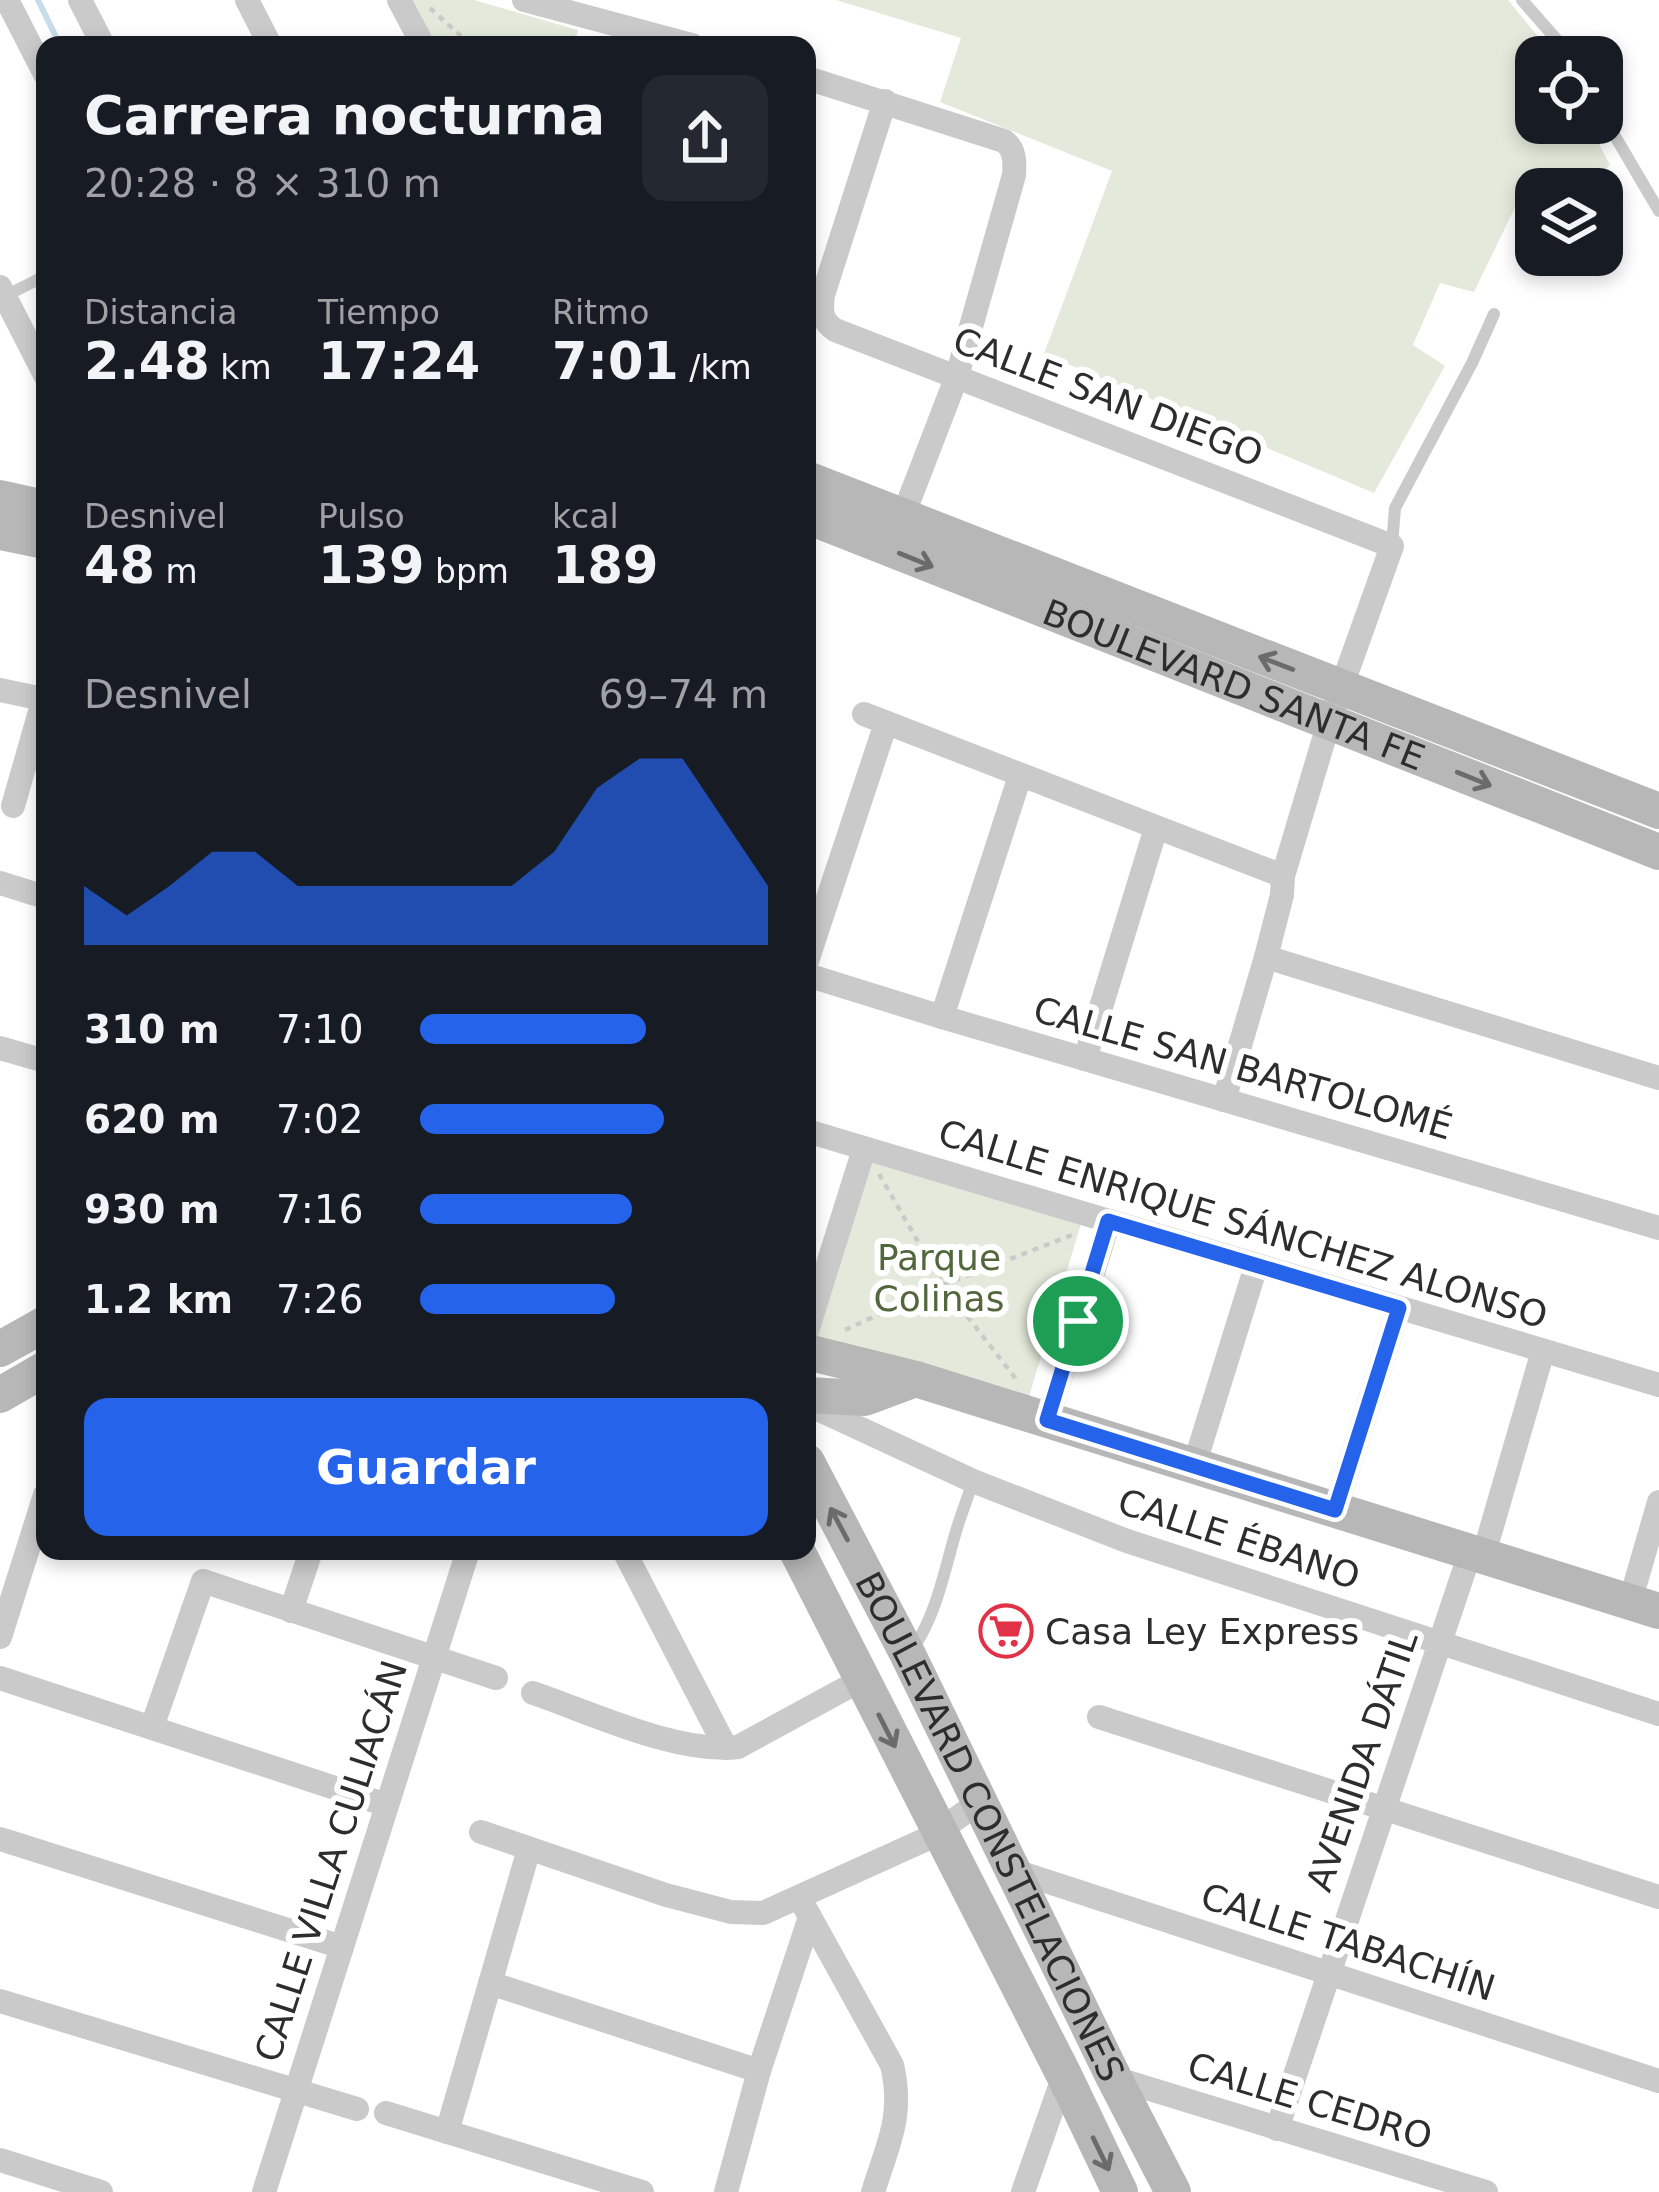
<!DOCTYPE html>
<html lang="es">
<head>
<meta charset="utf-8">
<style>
	:root { --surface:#171b24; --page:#242831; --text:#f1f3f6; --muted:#9ea1a6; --accent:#2563eb }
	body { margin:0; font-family:"DejaVu Sans",sans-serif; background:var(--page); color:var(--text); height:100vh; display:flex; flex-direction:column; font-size:45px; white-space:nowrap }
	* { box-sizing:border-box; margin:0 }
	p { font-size:39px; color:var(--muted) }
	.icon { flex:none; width:66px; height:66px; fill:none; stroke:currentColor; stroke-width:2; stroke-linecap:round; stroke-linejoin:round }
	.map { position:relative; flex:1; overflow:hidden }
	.drawer { position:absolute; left:36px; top:36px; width:780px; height:1524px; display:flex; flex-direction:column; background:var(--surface); border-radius:24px; box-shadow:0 6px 18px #0003 }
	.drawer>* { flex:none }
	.tools { position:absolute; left:1515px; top:36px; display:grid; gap:24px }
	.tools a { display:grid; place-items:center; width:108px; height:108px; border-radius:24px; background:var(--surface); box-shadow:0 6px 18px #0003; font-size:60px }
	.pin { position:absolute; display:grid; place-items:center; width:102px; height:102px; color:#fff; margin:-51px; border:6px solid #fff; border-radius:50%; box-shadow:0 3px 12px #0007 }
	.round { display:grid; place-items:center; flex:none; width:126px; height:126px; border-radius:24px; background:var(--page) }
	.headline { display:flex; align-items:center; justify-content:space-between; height:204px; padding:0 48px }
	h1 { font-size:54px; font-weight:800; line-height:90px }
	.figures { display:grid; grid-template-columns:repeat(3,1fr); gap:18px; height:204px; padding:12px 48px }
	.figures div { display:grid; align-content:center }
	.figures b { font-size:51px; font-weight:800 }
	.figures small { font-size:33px; font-weight:400 }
	.figures p { font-size:33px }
	.chart { height:336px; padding:24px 48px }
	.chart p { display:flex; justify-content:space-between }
	.chart svg { width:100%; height:216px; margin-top:12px; fill:var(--accent); opacity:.7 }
	.button { display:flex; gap:24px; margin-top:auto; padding:24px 48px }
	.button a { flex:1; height:138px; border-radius:24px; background:var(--accent); color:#fff; font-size:48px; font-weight:800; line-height:138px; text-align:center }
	ul { padding:0 48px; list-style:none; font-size:39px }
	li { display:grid; grid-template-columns:192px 144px 1fr; align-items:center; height:90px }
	li i { height:30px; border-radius:15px; background:var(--accent) }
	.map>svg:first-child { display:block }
	.green { fill:#e4eadb }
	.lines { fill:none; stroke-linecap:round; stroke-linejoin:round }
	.stream { stroke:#c7deea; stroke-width:6 }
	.path { stroke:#cacaca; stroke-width:4.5; stroke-dasharray:6 6; stroke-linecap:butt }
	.lane { stroke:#cacaca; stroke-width:12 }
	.street { stroke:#cacaca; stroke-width:24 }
	.secondary { stroke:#b7b7b7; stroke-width:36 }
	.oneway { stroke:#6b6b6b }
	.route-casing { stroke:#fff; stroke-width:24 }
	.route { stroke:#2563eb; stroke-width:15 }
	.labels { text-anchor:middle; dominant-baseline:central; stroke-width:12; stroke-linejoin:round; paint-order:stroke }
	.street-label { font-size:36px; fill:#2d2d2d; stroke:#fff }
	.park-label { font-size:36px; fill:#52673c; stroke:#fff }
	.poi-label { font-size:36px; fill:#2d2d2d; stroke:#fff; text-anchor:start }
</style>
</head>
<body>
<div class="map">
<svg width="1659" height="2192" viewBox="0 0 1659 2192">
	<rect width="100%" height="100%" fill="#fff"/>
	<g class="green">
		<polygon points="408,0 474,0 578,30 574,45 432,45"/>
		<polygon points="836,0 1508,0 1555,57 1536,57 1536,123 1588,123 1610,165 1586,189 1536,189 1536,206 1519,199 1474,292 1440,283 1413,345 1445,366 1374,493 1044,354 1112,171 940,102 961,38"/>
		<polygon points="861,1160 1081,1224 1028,1400 810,1335"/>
	</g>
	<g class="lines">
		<polyline class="stream" points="38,0 60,45"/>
		<g class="path">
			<polyline points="430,8 471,45"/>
			<polyline points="558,45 574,37"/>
			<polyline points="879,1174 943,1285 1016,1379"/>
			<polyline points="845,1330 943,1285 1072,1235"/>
		</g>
		<g class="lane">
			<polyline points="1522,0 1572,57"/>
			<polyline points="1602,114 1659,211"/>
			<polyline points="5,296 45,276"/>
			<polyline points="1392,545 1395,508 1472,363 1494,314"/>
			<path d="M913 1649C938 1611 944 1571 957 1528 962 1512 968 1497 973 1481"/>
		</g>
		<g class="street">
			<polyline points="7,0 45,74"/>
			<polyline points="80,0 103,45"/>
			<polyline points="247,0 270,45"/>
			<polyline points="399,0 423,45"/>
			<polyline points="524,0 692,45"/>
			<path d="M807 78 1004 141C1015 149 1015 162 1014 175L957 376 903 516"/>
			<path d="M885 101 823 295C821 312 821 320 835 330L1392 546 1329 722 1283 876 1282 895 1266 957 1224 1100"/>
			<polyline points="0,287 45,375"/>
			<polyline points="0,690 43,699"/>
			<polyline points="864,714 1283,876"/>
			<polyline points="13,806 45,694"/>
			<polyline points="0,883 45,897"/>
			<polyline points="1266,957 1659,1078"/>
			<polyline points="807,961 886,723"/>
			<polyline points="807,975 942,1017 1659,1228"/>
			<polyline points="942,1017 1020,776"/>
			<polyline points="0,1048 45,1061"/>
			<polyline points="1085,1059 1156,828"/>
			<polyline points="807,1131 1659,1385"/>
			<polyline points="807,1331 864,1149"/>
			<polyline points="807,1404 973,1481 1127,1541 1659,1714"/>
			<polyline points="1047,1420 1109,1221"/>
			<polyline points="1194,1466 1256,1266"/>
			<polyline points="1335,1510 1399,1308"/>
			<polyline points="624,1551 726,1748"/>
			<polyline points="1483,1557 1543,1351"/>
			<polyline points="1630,1602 1659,1502"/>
			<polyline points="291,1611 311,1551"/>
			<polyline points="0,1637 45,1495"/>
			<polyline points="0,1678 387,1805"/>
			<path d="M533 1693C592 1713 677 1754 738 1747L861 1680"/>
			<polyline points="1099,1717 1659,1897"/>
			<polyline points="152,1727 203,1581 496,1678"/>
			<path d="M481 1832 666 1895 731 1912 763 1913 940 1833C951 1819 968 1813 980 1800"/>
			<polyline points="0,1839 342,1947"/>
			<polyline points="1015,1871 1659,2081"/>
			<path d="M799 1897 892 2065C904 2116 888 2144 873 2192"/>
			<polyline points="490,1983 759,2071"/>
			<polyline points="0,2001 357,2109"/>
			<polyline points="1114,2078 1486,2192"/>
			<polyline points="386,2113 642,2192"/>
			<polyline points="1277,2129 1470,1553"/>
			<polyline points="447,2132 529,1849"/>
			<polyline points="0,2160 101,2192"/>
			<polyline points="264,2192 468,1551"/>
			<polyline points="726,2192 759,2071 810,1917"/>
			<polyline points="1023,2192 1064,2075"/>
		</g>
		<g class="secondary">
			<polyline points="807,479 1659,811"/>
			<polyline points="0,498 45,508"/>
			<path id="s1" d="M807 516 1659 852"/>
			<polyline points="0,532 45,541"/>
			<polyline points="0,1349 45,1324"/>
			<polyline points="807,1352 916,1379 1659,1611"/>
			<polyline points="0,1395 45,1369"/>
			<polyline points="807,1395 865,1398 916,1379"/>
			<path id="s2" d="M807 1462 908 1655 1114 2078 1173 2192"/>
			<polyline points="797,1551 1064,2075 1120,2192"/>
		</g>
	</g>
	<defs><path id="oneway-shaft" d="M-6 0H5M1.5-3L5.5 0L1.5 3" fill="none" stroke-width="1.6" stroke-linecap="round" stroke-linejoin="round" transform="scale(3)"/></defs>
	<g class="oneway">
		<use href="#oneway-shaft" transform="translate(916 560) rotate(22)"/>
		<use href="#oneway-shaft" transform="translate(1276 663) rotate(-159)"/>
		<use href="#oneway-shaft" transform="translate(1474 779) rotate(22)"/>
		<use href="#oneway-shaft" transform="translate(839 1524) rotate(-118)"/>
		<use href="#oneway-shaft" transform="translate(887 1731) rotate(63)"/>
		<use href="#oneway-shaft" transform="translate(1101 2154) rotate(64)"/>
	</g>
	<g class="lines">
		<g class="route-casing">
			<polygon id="route" points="1108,1221 1399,1308 1335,1510 1047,1420"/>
		</g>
		<use href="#route" class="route"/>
	</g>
	<defs>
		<g id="supermarket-ring" transform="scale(2.7)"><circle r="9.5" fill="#fff" stroke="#e13247" stroke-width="1.5"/><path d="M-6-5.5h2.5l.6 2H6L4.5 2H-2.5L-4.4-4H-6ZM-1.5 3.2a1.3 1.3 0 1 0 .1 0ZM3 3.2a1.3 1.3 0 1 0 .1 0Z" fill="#e13247"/></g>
	</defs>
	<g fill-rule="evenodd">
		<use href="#supermarket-ring" x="1006" y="1631"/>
	</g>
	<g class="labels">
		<g class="street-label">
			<text transform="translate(1108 397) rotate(21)">CALLE SAN DIEGO</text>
			<text stroke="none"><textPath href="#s1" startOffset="459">BOULEVARD SANTA FE</textPath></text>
			<text transform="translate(1243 1068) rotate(16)">CALLE SAN BARTOLOMÉ</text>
			<text transform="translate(1243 1224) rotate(17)">CALLE ENRIQUE SÁNCHEZ ALONSO</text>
			<text transform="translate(1239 1539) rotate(18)">CALLE ÉBANO</text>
			<text transform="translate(1362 1761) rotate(-71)">AVENIDA DÁTIL</text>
			<text stroke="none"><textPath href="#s2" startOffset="408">BOULEVARD CONSTELACIONES</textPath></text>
			<text transform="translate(331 1861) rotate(-72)">CALLE VILLA CULIACÁN</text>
			<text transform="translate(1348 1942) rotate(18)">CALLE TABACHÍN</text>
			<text transform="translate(1310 2101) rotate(17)">CALLE CEDRO</text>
		</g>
		<g class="park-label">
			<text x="939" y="1257">Parque<tspan x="939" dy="41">Colinas</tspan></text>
		</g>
		<g class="poi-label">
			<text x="1045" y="1631">Casa Ley Express</text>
		</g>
	</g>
</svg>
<div class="tools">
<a><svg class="icon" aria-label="locate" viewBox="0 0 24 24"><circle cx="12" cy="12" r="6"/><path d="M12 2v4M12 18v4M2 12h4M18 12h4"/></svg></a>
<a><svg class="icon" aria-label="layers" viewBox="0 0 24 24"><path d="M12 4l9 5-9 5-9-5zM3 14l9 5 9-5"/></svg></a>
</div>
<div class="pin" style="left:1078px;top:1321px;background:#1e9e55"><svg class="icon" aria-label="arrive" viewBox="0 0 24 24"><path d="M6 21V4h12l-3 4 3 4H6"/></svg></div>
<section class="drawer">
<div class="headline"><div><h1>Carrera nocturna</h1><p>20:28 · 8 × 310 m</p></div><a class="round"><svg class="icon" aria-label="share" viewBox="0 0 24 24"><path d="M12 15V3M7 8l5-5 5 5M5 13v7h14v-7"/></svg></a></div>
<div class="figures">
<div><p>Distancia</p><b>2.48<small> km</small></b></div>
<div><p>Tiempo</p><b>17:24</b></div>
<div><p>Ritmo</p><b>7:01<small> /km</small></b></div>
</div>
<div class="figures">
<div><p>Desnivel</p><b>48<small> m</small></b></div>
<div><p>Pulso</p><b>139<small> bpm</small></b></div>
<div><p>kcal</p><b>189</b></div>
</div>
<div class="chart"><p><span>Desnivel</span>69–74 m</p>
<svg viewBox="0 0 160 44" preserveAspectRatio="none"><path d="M0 44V32L10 38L20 32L30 25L40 25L50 32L60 32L70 32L80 32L90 32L100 32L110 25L120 12L130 6L140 6L150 19L160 32V44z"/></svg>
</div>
<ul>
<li><b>310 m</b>7:10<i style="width:65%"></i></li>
<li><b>620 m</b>7:02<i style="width:70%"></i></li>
<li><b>930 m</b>7:16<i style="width:61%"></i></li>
<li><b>1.2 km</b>7:26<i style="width:56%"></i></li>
</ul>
<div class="button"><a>Guardar</a></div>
</section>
</div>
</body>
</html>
